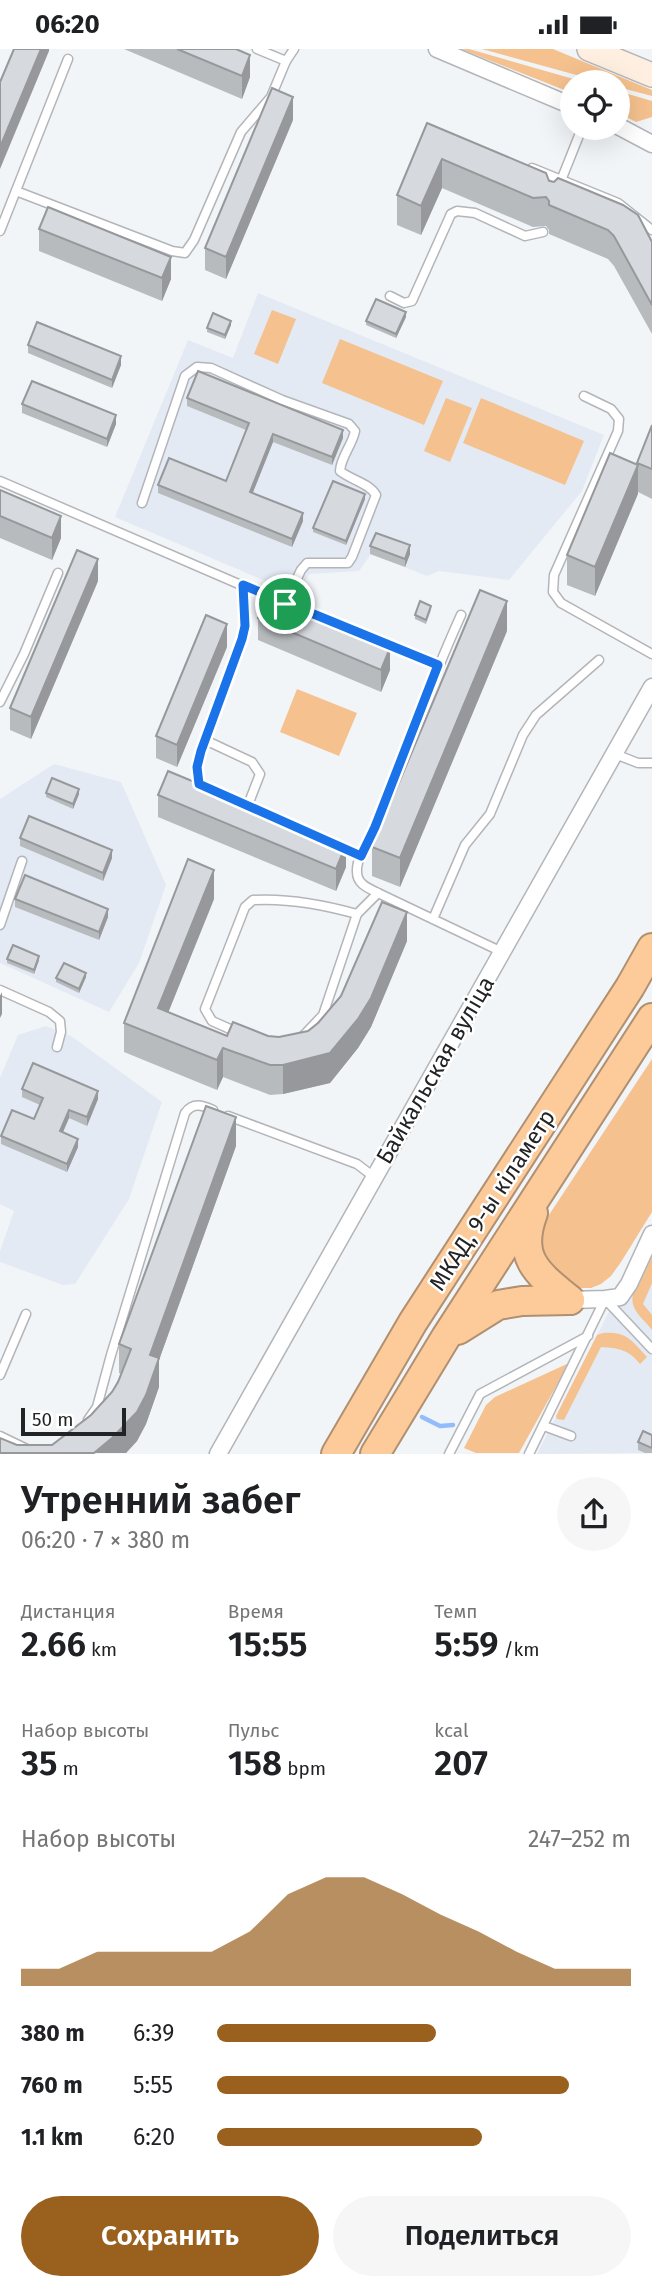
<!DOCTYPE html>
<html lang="ru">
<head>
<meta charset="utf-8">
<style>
	:root { --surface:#fff; --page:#f6f6f6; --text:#202124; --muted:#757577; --accent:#9a611e }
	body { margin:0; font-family:"Fira Sans",sans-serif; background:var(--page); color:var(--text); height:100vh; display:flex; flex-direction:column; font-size:26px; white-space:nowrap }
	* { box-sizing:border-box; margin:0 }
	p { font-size:23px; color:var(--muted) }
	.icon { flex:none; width:38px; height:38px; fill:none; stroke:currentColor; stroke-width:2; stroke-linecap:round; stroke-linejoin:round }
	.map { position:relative; height:1405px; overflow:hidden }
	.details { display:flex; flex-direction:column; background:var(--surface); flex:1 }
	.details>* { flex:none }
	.buttons { position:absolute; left:560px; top:21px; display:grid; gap:14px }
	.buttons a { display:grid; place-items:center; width:70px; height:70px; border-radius:50%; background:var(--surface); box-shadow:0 7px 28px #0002; font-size:35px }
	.scale { position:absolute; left:21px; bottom:18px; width:105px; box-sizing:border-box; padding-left:7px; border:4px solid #222324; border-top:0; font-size:19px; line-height:24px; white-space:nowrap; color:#222324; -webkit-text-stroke:5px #fff; paint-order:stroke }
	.pin { position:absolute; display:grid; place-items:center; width:60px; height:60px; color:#fff; margin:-30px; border:4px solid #fff; border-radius:50%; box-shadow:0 2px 7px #0007 }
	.round { display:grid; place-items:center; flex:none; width:74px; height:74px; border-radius:37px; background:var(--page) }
	.overview { display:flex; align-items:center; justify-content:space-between; height:119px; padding:0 21px }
	h1 { font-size:38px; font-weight:600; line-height:52px }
	.stats { display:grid; grid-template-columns:repeat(3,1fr); gap:10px; height:119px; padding:7px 21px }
	.stats div { display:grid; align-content:center }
	.stats b { font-size:35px; font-weight:600 }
	.stats small { font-size:19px; font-weight:400 }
	.stats p { font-size:19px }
	.chart { height:196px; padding:14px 21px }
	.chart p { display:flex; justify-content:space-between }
	.chart svg { width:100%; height:126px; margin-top:7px; fill:var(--accent); opacity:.7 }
	.cta { display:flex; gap:14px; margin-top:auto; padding:14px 21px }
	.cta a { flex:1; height:80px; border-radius:42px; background:var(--accent); color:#fff; font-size:28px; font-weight:600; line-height:80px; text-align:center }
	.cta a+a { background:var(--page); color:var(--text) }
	ul { padding:0 21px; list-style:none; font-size:23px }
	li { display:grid; grid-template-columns:112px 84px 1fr; align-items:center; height:52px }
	li i { height:18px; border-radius:9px; background:var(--accent) }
	.status { display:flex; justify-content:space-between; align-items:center; height:49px; padding:0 35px; background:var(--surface); direction:ltr }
	.status svg { height:19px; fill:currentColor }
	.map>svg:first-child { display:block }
	.built { fill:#e3eaf4 }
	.green { fill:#f5c18e }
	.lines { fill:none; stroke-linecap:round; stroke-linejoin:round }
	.stream { stroke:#93bdfa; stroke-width:4.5 }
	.lane-casing { stroke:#b3b5b9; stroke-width:11 }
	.street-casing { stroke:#b3b5b9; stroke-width:19 }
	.secondary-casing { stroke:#b3b5b9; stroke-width:26 }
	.highway-casing { stroke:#b09071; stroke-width:32 }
	.lane { stroke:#fff; stroke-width:8 }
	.street { stroke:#fff; stroke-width:16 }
	.secondary { stroke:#feefe1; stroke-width:23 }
	.highway { stroke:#fdcb9a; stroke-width:28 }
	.wall { fill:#b8bbbe }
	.shaded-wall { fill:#96989b }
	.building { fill:#d6d9dd; stroke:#96989b; stroke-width:2 }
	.route-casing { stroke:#fff; stroke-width:14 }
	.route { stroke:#1a73e8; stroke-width:9 }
	.labels { text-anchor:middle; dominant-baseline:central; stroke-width:5; stroke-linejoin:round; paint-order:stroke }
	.street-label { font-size:23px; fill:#222324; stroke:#fff }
</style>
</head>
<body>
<div class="status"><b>06:20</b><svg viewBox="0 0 49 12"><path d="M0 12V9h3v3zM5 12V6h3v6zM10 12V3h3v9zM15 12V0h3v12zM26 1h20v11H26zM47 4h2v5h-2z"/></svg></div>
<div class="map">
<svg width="652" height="1405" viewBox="0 0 652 1405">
	<rect width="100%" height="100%" fill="#f2f5f8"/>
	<g class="built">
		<polygon points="258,244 604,386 582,442 509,531 439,522 427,527 371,505 359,522 309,525 298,546 115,468 188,291 233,309"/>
		<polygon points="54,715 121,733 166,836 139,914 109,963 0,914 0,750"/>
		<polygon points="46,977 71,987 162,1053 129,1150 75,1235 63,1236 0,1213 0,1202 14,1162 0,1155 0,1029 18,986"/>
		<polygon points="652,1186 652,1404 537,1405 631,1219"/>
	</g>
	<g class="green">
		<polygon points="461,0 469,0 584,33 572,33 572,44"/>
		<polygon points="482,0 553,0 652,41 652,47 618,38 618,33 602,33"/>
		<polygon points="618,42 652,52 652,68 636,73 618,64"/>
		<polygon points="272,261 296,270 278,315 254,305"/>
		<polygon points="340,290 443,332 424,376 322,334"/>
		<polygon points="446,349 472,359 450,413 424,402"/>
		<polygon points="481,349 584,392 565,436 463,394"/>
		<polygon points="297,640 357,664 339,707 280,683"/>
		<polygon points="652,1010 652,1163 621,1213 611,1227 601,1235 591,1239 578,1239 561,1236 544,1225 539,1181"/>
		<path d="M652 1204V1234L643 1255 652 1266V1281C647 1274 637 1266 634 1258 627 1242 645 1218 652 1204Z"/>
		<path d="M603 1284C627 1282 632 1292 647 1308L640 1315C629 1301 619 1299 601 1298L564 1371 557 1370 556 1367 597 1286Z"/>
		<polygon points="569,1314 519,1404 476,1404 464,1399 486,1356 495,1348"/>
	</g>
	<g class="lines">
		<polyline class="stream" points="422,1368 440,1377 453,1376"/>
		<g class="lane-casing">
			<g id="lane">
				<polyline points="257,0 286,12 294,0"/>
				<polyline points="532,119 618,154 652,181"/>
				<polyline points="560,134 582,79"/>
				<polyline points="16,142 172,202 185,204 194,191 241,83 271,48 286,12"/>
				<polyline points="0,182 68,10"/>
				<polyline points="390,247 404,254 412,252 451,165 457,162 475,164 525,187 543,183"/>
				<polyline points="584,347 611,360 619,370 618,382 554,526 553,543 561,554 652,605"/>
				<polyline points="0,432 285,555 438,616"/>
				<path d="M142 454 185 327 197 318 211 319 282 351 349 375 355 382C352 397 341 407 340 422 351 431 369 434 376 446L352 508 348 514H307L301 521 285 555"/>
				<path d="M461 566C430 634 405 704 377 774 371 789 356 807 357 823 357 835 368 839 378 844L502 903"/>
				<polyline points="0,653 24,605 58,524"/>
				<polyline points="205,691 252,713 260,725 248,756"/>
				<polyline points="615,705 638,714 652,714"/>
				<polyline points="208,739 199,735 197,718 201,702 242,590 245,577 243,535"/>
				<polyline points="338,797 361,807"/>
				<polyline points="433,870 465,796 490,765 523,686 536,666 599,611"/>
				<polyline points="0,876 22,812"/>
				<polyline points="0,941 49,963 60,972 61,983 57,998"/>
				<path d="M239 984 212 972 205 960 245 858 253 851C287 849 325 856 357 865"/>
				<polyline points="304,986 323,966 357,865 378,844"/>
				<polyline points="228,1067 357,1115 374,1128"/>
				<polyline points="0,1326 26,1265"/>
				<path d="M88 1371 97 1358 111 1306 185 1064C193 1053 202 1056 213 1061"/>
				<polyline points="544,1377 571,1387"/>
				<polyline points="0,1387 29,1401"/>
				<polyline points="449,1405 480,1345 588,1287"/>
				<polyline points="529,1405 605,1250 652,1300"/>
			</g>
		</g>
		<g class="street-casing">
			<g id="street">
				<polyline points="437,0 572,57"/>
				<polyline points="618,77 652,95"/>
				<polyline points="570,1251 605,1250 620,1248 629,1235 652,1185"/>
				<polyline points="218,1405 652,638"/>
			</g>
		</g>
		<g class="secondary-casing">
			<polyline id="secondary" points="589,0 652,26"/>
		</g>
		<g class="highway-casing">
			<g id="highway">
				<path d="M533 1164C516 1209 537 1224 570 1251"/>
				<polyline points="458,1281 498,1256 522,1252 570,1251"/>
				<polyline points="336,1405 413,1273 630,938 652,899"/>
				<polyline points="375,1405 446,1288 652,969"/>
			</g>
		</g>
		<use href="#lane" class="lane"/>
		<use href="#street" class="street"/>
		<use href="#secondary" class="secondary"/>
		<use href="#highway" class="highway"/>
	</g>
	<g class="wall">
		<polygon points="124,0 236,0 250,28 242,50"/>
		<polygon points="293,71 226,230 205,221 205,199"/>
		<polygon points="427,74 549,132 652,193 652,285 614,217 608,210 549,185 549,181 546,177 533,178 442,139 421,186 397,176 397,146"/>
		<polygon points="39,180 171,230 162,252 39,202"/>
		<polygon points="406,268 396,289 366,276 366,272"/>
		<polygon points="231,276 225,290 207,283 207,279"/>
		<polygon points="28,296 121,316 112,339 28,304"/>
		<polygon points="187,349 343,389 332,416 273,393 252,444 303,472 292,498 158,444 158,436 226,432 246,381 187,357"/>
		<polygon points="22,355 116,375 107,398 22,364"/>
		<polygon points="652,376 652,450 638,443 595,547 567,536 567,506 637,416"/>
		<polygon points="0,441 61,489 52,511 0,489"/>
		<polygon points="365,450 346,496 313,483 313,479"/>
		<polygon points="370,497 410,505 405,518 370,505"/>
		<polygon points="98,532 31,690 10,681 10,659"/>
		<polygon points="431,561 426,575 415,570 415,566"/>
		<polygon points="258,569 390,621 381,643 258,591"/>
		<polygon points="507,582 400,838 372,827 372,798"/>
		<polygon points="227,598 177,718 156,709 156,687"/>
		<polygon points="46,744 79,745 73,760 46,748"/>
		<polygon points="158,746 346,818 336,842 158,768"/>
		<polygon points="20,789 112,809 103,832 20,797"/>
		<polygon points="15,850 108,868 99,891 15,858"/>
		<polygon points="214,850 168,963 227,987 268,987 279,988 308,982 407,892 371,978 358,999 330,1034 283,1045 270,1046 223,1028 217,1041 124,1003 124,974"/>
		<polygon points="7,910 39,911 34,925 7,914"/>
		<polygon points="86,928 79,944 56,933 56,929"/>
		<polygon points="22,1040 98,1050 87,1077 69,1069 63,1083 78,1098 67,1123 1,1095 1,1087 34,1070 40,1056 22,1048"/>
		<polygon points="236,1097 159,1311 159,1338 146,1375 137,1392 126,1404 17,1396 52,1396 91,1366 112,1343 121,1325 119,1324 119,1295"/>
		<polygon points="652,1386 652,1404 645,1404 638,1401 638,1393"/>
	</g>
	<g class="shaded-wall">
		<polygon points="41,0 49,0 49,2 0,120 0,98"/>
		<polygon points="250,6 250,28 242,50 242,27"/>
		<polygon points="293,48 293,71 226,230 226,208"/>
		<polygon points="442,110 442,139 421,186 421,157"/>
		<polygon points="171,208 171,230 162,252 162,229"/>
		<polygon points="406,263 406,268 396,289 396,285"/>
		<polygon points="231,272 231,276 225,290 225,286"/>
		<polygon points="121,307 121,316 112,339 112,331"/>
		<polygon points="116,366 116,375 107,398 107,390"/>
		<polygon points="343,381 343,389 332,416 332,408"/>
		<polygon points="273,385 273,393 250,451 250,443"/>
		<polygon points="638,416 638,445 595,547 595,518"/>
		<polygon points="365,445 365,450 346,496 346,492"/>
		<polygon points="303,464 303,472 292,498 292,490"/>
		<polygon points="61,467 61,489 52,511 52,489"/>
		<polygon points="410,496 410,505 405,518 405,510"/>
		<polygon points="98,510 98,532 31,690 31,668"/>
		<polygon points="507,552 507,582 400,838 400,809"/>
		<polygon points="227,575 227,598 177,718 177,696"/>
		<polygon points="390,599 390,621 381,643 381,621"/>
		<polygon points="79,740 79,745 73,760 73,755"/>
		<polygon points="346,796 346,818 336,842 336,820"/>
		<polygon points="112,801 112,809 103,832 103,824"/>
		<polygon points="214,821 214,850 158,989 158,959"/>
		<polygon points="108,860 108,868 99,891 99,883"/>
		<polygon points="407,863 407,892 371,978 358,999 330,1034 283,1045 283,1016 330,1004"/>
		<polygon points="39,907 39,911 34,925 34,921"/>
		<polygon points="86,924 86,928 79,944 79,940"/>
		<polygon points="2,943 2,965 0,969 0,947"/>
		<polygon points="223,999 223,1028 217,1041 217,1011"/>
		<polygon points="98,1042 98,1050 87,1077 87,1068"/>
		<polygon points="69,1061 69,1069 60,1090 60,1082"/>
		<polygon points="236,1068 236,1097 159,1311 159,1338 146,1375 137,1392 126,1404 94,1404 150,1306"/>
		<polygon points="78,1090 78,1098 67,1123 67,1115"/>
	</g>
	<g class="building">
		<polygon points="14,0 41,0 0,98 0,33"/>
		<polygon points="177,0 236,0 250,6 242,27"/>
		<polygon points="272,39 293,48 226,208 205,199"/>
		<polygon points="427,74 546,124 549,132 554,133 558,129 623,156 638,166 652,193 652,256 614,187 608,181 549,156 549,152 546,148 533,149 442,110 421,157 397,146"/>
		<polygon points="48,158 171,208 162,229 39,180"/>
		<polygon points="376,250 406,263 396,285 366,272"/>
		<polygon points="213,264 231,272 225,286 207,279"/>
		<polygon points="37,273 121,307 112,331 28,296"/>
		<polygon points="198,322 343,381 332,408 273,385 250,443 303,464 292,490 158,436 169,409 226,432 249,374 187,349"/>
		<polygon points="32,332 116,366 107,390 22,355"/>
		<polygon points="652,376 652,420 637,414"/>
		<polygon points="610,404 638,416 595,518 567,506"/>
		<polygon points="333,432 365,445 346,492 313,479"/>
		<polygon points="0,441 61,467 52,489 0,467"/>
		<polygon points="376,484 410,496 405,510 370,497"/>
		<polygon points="77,501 98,510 31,668 10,659"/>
		<polygon points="480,541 507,552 400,809 372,798"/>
		<polygon points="267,548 390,599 381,621 258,569"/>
		<polygon points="420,552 431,557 426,571 415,566"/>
		<polygon points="206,566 227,575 177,696 156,687"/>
		<polygon points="168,722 346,796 336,820 158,746"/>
		<polygon points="52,729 79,740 73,755 46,744"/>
		<polygon points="29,767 112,801 103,824 20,789"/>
		<polygon points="188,810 214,821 158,959 227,987 233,973 268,987 279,988 308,982 318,974 341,947 382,853 407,863 371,949 358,970 330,1004 283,1016 270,1016 223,999 217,1011 124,974"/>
		<polygon points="25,826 108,860 99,883 15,850"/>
		<polygon points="13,896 39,907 34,921 7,910"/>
		<polygon points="64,914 86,924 79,940 56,929"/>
		<polygon points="33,1014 98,1042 87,1068 69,1061 60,1082 78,1090 67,1115 1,1087 12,1061 34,1070 43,1049 22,1040"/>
		<polygon points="206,1057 236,1068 150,1306 159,1309 146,1346 137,1363 112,1389 94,1404 0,1404 0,1389 17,1396 52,1396 91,1366 112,1343 118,1333 131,1300 119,1295"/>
		<polygon points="643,1382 652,1386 652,1399 638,1393"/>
	</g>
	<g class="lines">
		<g class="route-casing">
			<polygon id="route" points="243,536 438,616 375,778 361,807 199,735 197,718 201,702 242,590 245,577"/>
		</g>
		<use href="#route" class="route"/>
	</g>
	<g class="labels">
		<g class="street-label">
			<text transform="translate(435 1021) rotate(-60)">Байкальская вуліца</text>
			<text transform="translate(492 1151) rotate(-57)">МКАД, 9-ы кіламетр</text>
		</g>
	</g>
</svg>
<div class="buttons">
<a><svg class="icon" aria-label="locate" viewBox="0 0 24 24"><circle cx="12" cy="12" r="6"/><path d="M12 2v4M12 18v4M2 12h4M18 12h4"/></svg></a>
</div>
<div class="scale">50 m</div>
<div class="pin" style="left:285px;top:555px;background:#1e9e55"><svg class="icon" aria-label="arrive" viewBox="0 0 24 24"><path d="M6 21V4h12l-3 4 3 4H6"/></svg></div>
</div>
<section class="details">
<div class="overview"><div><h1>Утренний забег</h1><p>06:20 · 7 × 380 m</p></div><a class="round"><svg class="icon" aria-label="share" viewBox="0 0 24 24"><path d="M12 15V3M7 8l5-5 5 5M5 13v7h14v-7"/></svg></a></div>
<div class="stats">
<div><p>Дистанция</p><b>2.66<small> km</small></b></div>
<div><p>Время</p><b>15:55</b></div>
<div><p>Темп</p><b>5:59<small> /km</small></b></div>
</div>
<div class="stats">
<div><p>Набор высоты</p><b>35<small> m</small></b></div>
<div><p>Пульс</p><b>158<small> bpm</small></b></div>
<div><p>kcal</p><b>207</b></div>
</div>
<div class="chart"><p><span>Набор высоты</span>247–252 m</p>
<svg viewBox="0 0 160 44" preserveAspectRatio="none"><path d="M0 44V38L10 38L20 32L30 32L40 32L50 32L60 25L70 12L80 6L90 6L100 12L110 19L120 25L130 32L140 38L150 38L160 38V44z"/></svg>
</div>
<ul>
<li><b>380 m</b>6:39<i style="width:53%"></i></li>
<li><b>760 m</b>5:55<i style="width:85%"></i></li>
<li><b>1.1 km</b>6:20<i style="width:64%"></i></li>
</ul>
<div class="cta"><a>Сохранить</a><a>Поделиться</a></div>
</section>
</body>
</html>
